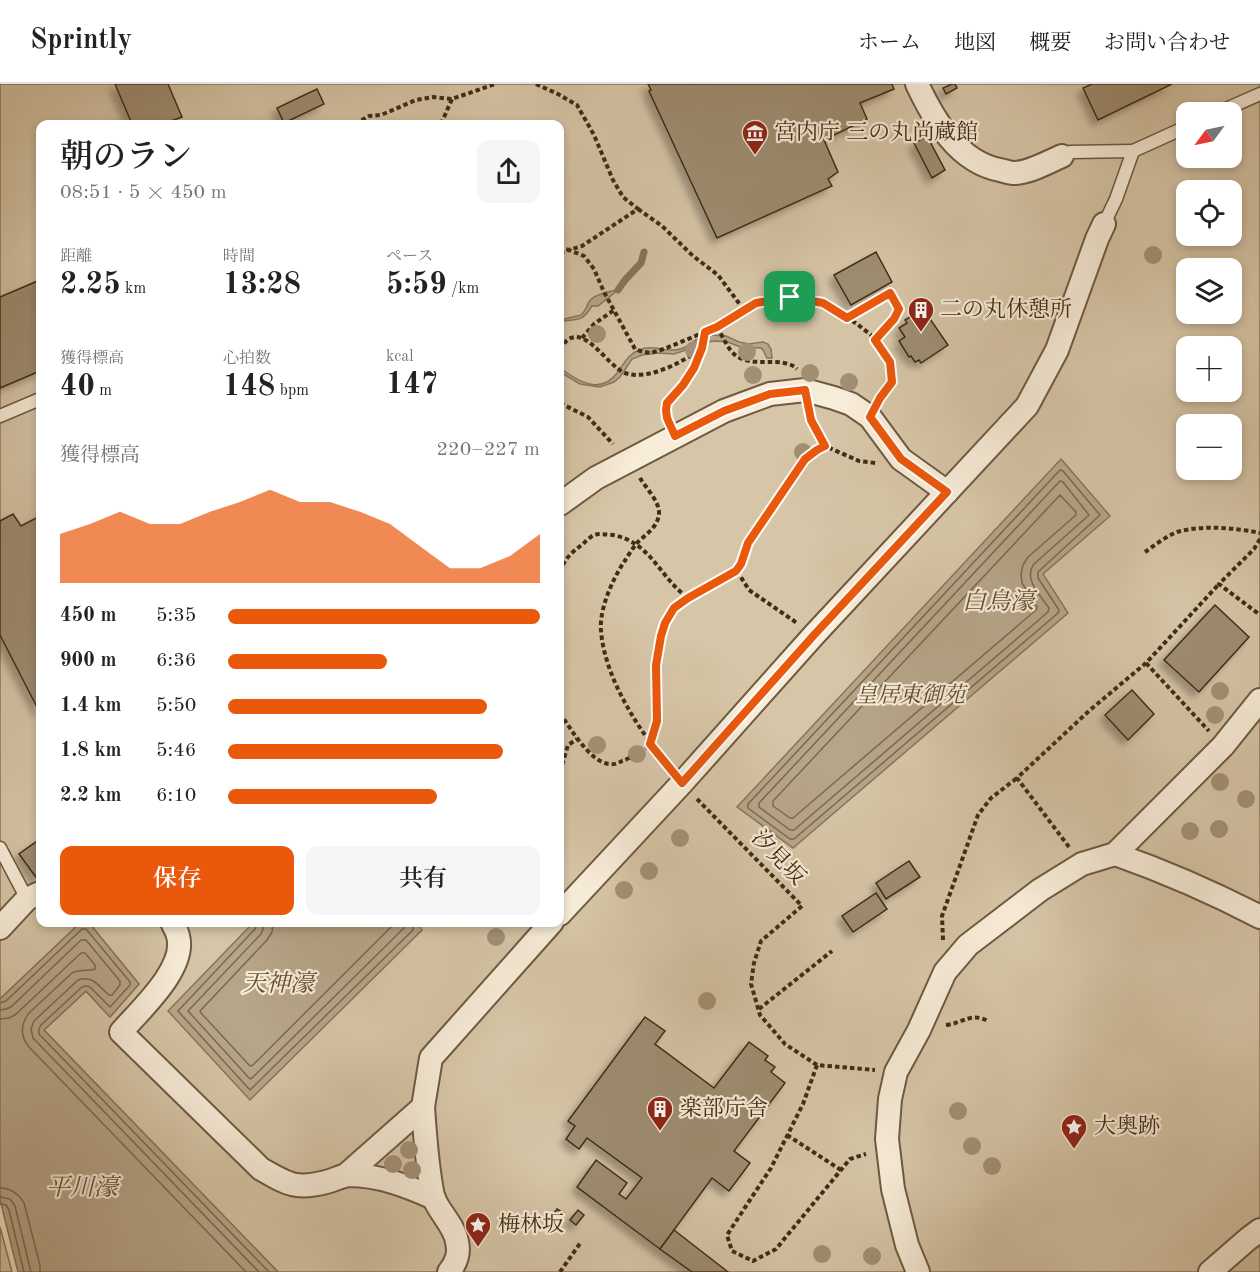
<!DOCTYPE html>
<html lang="ja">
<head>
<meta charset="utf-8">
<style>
	:root { --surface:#fff; --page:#f6f6f6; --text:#222; --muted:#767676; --line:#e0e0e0; --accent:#ea580c }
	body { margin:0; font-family:"Old Standard TT","Noto Serif JP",serif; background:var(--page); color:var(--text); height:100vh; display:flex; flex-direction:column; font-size:22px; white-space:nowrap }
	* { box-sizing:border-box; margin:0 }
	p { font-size:20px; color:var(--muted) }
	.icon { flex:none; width:33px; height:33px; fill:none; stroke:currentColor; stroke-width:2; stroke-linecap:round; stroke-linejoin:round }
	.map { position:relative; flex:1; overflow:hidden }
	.side { position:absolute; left:36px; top:36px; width:528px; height:807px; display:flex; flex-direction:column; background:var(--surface); border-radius:12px; box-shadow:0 3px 9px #0003 }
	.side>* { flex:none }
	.needle { width:39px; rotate:237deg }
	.controls { position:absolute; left:1176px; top:18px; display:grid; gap:12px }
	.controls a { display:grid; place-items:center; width:66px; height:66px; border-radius:12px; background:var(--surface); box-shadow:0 3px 9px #0003; font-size:30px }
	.pin { position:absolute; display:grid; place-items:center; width:51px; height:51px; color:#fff; margin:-26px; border-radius:12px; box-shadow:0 3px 9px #0006 }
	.round { display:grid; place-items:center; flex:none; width:63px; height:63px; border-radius:12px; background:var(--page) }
	.summary { display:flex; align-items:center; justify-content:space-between; height:102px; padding:0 24px }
	h1 { font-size:33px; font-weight:600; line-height:45px }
	.figures { display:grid; grid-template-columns:repeat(3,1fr); gap:9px; height:102px; padding:6px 24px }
	.figures div { display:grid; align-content:center }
	.figures b { font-size:30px; font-weight:600 }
	.figures small { font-size:16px; font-weight:400 }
	.figures p { font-size:16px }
	.chart { height:168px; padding:12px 24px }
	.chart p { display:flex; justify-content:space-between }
	.chart svg { width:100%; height:108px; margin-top:6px; fill:var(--accent); opacity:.7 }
	.primary-button { display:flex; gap:12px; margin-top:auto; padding:12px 24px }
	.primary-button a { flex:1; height:69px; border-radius:12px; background:var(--accent); color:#fff; font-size:24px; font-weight:600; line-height:69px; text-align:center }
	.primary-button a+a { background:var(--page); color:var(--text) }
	ul { padding:0 24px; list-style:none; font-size:20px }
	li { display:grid; grid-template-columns:96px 72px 1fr; align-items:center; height:45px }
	li i { height:15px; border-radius:8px; background:var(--accent) }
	header { display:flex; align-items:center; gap:36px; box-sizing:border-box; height:84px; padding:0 30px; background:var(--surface); border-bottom:2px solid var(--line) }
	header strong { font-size:28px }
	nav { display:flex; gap:33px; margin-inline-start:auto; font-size:21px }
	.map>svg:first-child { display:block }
	.green { fill:#d6c5a7; stroke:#8c785e; stroke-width:1.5; fill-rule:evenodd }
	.water { fill:#b7a589; stroke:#88755b; stroke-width:1.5 }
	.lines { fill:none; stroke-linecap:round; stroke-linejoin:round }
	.shore { stroke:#7c684f; stroke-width:1.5 }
	.stream { stroke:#88755b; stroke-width:7 }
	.building { fill:#9e8c71; stroke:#412c15; stroke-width:1.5; filter:url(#shadow) }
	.lane-casing { stroke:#6e5a41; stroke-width:15 }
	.street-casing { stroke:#6e5a41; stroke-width:26 }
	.path { stroke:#412c15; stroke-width:4; stroke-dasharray:4.5 3; stroke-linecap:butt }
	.lane { stroke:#f8edd9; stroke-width:12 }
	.street { stroke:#f8edd9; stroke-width:22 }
	.tree { fill:#a29074 }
	.route-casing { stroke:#fff; stroke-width:12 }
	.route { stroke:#ea580c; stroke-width:8 }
	.labels { text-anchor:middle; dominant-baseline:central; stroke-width:4.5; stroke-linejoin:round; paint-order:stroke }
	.poi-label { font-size:22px; fill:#412c15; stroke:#f8edd9; text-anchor:start }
	.park-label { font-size:22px; font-style:italic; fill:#5f4b32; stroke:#f8edd9 }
	.street-label { font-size:22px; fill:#412c15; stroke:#f8edd9 }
	.water-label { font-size:24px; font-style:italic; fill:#645038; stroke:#f8edd9 }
</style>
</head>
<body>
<header>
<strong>Sprintly</strong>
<nav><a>ホーム</a><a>地図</a><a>概要</a><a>お問い合わせ</a></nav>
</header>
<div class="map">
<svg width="1260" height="1188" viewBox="0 0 1260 1188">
	<defs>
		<filter id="shadow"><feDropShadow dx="-5.5" dy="5.5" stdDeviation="3" flood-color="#0004"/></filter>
	</defs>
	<rect width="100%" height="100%" fill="#f4e4c5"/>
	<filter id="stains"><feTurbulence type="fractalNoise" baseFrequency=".00333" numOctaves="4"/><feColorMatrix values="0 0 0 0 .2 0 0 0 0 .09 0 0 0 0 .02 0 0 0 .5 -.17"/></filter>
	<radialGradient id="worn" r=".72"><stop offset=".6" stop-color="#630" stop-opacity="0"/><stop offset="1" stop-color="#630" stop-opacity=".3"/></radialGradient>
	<g class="green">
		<path d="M0 0H1260V1188H278L44 946 86 907 110 933 139 900 89 839 560 838V40H40V838L80 839 0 915ZM1186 28H1232V74H1186ZM1186 106H1232V152H1186ZM1186 184H1232V230H1186ZM1186 262H1232V308H1186ZM1186 340H1232V386H1186Z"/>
		<polygon points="0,1143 12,1188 0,1188"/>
	</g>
	<g class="water">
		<path d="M618 206 598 222H592C580 241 577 233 560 238V236L581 231C586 227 586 223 589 218 592 211 611 207 618 206Z"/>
		<path d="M709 251 726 252 739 258 749 260 763 258 768 260 771 265 772 274H767L763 266 761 264 740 263 728 258 716 257 697 259 683 267 674 270 658 269 642 271 632 275 620 293 614 298 600 303 580 300 560 288V284C576 296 600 312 617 289 624 280 628 270 639 266 653 260 665 269 680 265 686 264 690 259 696 256 700 254 705 253 709 251Z"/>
		<polygon points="1061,375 1110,432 1043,490 1068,529 793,764 737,723"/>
		<polygon points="80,839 89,839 139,900 110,933 86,907 44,946 278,1188 18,1188 0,1116 0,915"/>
		<polygon points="418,839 422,846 250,1016 168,927 253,839"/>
	</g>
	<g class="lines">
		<g class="shore">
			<polygon points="1060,386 1063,387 1100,431 1038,488 1038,494 1059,526 1058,529 794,755 790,755 748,724 748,720"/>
			<path d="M1060 397 1063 398 1089 431 1034 480C1023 495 1040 511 1049 524L1048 528 794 746H790L759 723V719Z"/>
			<polygon points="1060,411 1076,428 1076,431 1028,473 1023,481 1021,490 1022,499 1037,523 1036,526 793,734 790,734 773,722 773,717"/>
			<polyline points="257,838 255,845 178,927 250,1006 413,846 413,838"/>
			<polyline points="264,838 263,845 261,850 188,927 250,995 252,994 404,844 405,838"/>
			<polyline points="273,838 272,848 267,856 200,927 201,929 250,982 253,981 396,838"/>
			<polyline points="0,919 6,917 82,845 86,845 130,898 130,901 110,923 90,903 86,902 82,903 41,941 39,945 39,950 269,1188"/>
			<path d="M0 926 6 925 11 923 81 856H86L120 897V901L112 911H109C99 903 94 891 78 896L34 937 31 945 33 954 259 1188"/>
			<path d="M0 935 9 934 15 931 81 869H85L95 881V885C88 888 82 884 72 889L29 929C20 941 20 952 29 963L246 1188"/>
			<path d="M0 1104C11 1104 18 1109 24 1119L40 1181V1188"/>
			<polyline points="0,1113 10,1115 15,1122 31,1188"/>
			<polyline points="0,1120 6,1121 9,1126 24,1188"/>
		</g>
		<polyline class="stream" points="618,206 625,196 641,179 644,168"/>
	</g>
	<g class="building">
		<polygon points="115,0 168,0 182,33 163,40 132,40"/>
		<polygon points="648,0 892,0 894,5 860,19 867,35 824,56 838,88 828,95 832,102 717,154 649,7 651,6"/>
		<polygon points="952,0 955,0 957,4 946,10 943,4"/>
		<polygon points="1092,0 1172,0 1098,36 1083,4"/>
		<polygon points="317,5 324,20 284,39 277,24"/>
		<polygon points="927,52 945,86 932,94 914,59"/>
		<polygon points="876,168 892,198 851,221 834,191"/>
		<polygon points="40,196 40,287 0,304 0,213"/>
		<polygon points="920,227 922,231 926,229 948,261 921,279 919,276 915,278 911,272 909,273 899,257 905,253 899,244 907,239 905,236"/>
		<polygon points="13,430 21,442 40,432 40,629 0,551 0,437"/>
		<polygon points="1215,521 1249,553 1199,608 1164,576"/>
		<polygon points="1132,606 1154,630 1128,656 1105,631"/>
		<polygon points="40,755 40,794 38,796 19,770"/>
		<polygon points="909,777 920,793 886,815 876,799"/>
		<polygon points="876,809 887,825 853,848 842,832"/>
		<polygon points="645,933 665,947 655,960 714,1004 749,958 768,972 765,976 775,983 771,988 785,999 734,1067 750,1079 729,1107 712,1094 660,1165 577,1103 596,1076 627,1099 619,1110 626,1115 642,1094 587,1054 579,1065 566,1055 575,1042 568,1037"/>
		<polygon points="557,1125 564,1129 559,1137 552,1132"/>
		<polygon points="578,1126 584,1131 576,1141 570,1136"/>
		<polygon points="674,1146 728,1188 692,1188 660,1165"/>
	</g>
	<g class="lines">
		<g class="lane-casing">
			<g id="lane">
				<polyline points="1219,28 1260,10"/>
				<polyline points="1062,72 1070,68 1133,67"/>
				<polyline points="1104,140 1116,115 1133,67 1186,43"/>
				<polyline points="0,332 40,315"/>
				<polyline points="0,764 27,815"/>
			</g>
		</g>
		<g class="street-casing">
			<g id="street">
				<path d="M917 0C934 36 958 78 1000 86 1005 87 1010 89 1014 89 1029 89 1048 78 1062 72"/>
				<polyline points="560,420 596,394 724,327 770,310 805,306 834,314 851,320 870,333 901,375 947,408"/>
				<path d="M1115 770C1166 788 1212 808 1260 833"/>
				<polyline points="560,830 682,699 814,551 1027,322 1057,266 1097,155 1104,140"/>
				<path d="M172 838C174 843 177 847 178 852 187 884 140 926 121 948L261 1085C287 1100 296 1106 326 1098 334 1096 341 1092 349 1091 379 1091 407 1102 434 1114"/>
				<polyline points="0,844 27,815 40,809"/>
				<path d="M423 1023C425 1051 427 1084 433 1112 437 1126 455 1142 457 1158 460 1170 456 1179 449 1188"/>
				<polyline points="346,1091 423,1023 431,974 552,838"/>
				<polyline points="918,1188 907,1161 893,1105 887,1055 890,1015 896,988 919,946 945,888 968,861 1040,806 1082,780 1115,770 1223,662 1260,616"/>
				<polyline points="1210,1188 1248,1155 1260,1146"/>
			</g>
		</g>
		<g class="path">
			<polyline points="536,0 558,10 577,21 594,51 613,96 623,113 638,125 582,162 569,166 560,163"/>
			<polyline points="355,40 369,32 381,31 416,16 433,13 452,15 495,0"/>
			<polyline points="441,40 452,15"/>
			<polyline points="638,125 662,142 693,172 718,191 744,226"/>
			<polyline points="560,169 569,166 584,172 594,185 604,208 635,265 640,267 650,269 664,265 717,243 756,219 791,213 823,219 857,240 871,251 890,278 892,298 880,314"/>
			<polyline points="847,234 890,209 899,225 894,235 875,256"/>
			<path d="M717 243C722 251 726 261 732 268 749 287 782 270 797 285"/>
			<polyline points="582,254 594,240 614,226"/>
			<path d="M560 266C579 229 606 282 625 289 648 297 683 278 702 264"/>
			<polyline points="560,319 588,333 613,360"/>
			<polyline points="666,332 667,319 683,301 694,284 702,264 705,248"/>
			<polyline points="810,332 818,351 825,362 859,377 876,379"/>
			<path d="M640 394C646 404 660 418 659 430 658 443 645 451 637 459 632 465 628 472 624 478 612 496 599 526 601 547 605 595 639 646 668 682"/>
			<polyline points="1260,455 1254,465 1219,500 1260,531"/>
			<path d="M1145 468C1155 461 1170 449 1181 447 1205 441 1236 444 1260 449"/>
			<polyline points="737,487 749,506 797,539"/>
			<path d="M560 488C564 475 572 468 583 460 586 457 591 452 594 451 600 449 608 451 613 451 651 458 660 494 688 514"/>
			<polyline points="1146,579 1209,647"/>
			<path d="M560 629C570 644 590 678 609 680 614 681 618 679 622 677 629 675 645 666 650 661 652 658 653 652 654 648 660 628 657 605 656 585 656 569 663 536 674 524 685 512 721 496 737 487L741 480 748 459 805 375 817 366 825 362"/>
			<polyline points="560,688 568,661 577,655"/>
			<polyline points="697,715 802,822 761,857 754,879 751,900 760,931 785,960 817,981 875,986"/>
			<polyline points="1069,763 1017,694 1090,626 1146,579 1219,500"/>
			<polyline points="943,856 942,832 978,731 991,714 1017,694"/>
			<polyline points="759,925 832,867"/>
			<path d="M946 941C963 939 971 928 988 937"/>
			<polyline points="817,981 803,1020 771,1084 727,1151 732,1167 753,1177 776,1165 850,1075 866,1070"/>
			<polyline points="787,1051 841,1086"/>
			<polyline points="560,1188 581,1158"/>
		</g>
		<use href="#lane" class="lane"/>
		<use href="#street" class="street"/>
	</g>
	<g class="tree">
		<circle cx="1153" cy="171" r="9"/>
		<circle cx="597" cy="250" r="9"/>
		<circle cx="694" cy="266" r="9"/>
		<circle cx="747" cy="268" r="9"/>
		<circle cx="810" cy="289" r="9"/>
		<circle cx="753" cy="291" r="9"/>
		<circle cx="849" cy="298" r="9"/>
		<circle cx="803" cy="368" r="9"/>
		<circle cx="1220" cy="607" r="9"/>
		<circle cx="1215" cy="631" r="9"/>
		<circle cx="597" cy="661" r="9"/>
		<circle cx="637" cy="670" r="9"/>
		<circle cx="1220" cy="698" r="9"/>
		<circle cx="1246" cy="715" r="9"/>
		<circle cx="1219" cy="745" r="9"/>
		<circle cx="1190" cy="747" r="9"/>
		<circle cx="680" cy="754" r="9"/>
		<circle cx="649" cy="787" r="9"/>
		<circle cx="624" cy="806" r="9"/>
		<circle cx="496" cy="853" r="9"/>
		<circle cx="707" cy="917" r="9"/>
		<circle cx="958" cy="1027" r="9"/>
		<circle cx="972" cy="1062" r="9"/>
		<circle cx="409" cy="1066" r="9"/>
		<circle cx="393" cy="1080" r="9"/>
		<circle cx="992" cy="1082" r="9"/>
		<circle cx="412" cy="1086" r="9"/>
		<circle cx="822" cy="1170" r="9"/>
		<circle cx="872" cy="1172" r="9"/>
	</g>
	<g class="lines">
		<g class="route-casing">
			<polygon id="route" points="890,209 899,225 894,235 875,256 890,278 892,298 880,314 870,333 901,375 947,408 814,551 682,699 650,660 657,637 656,581 661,552 665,539 674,524 688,514 736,487 741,480 748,459 805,375 817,366 825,362 811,336 805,306 770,310 724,327 675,352 667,334 666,326 667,319 683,301 694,284 702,264 705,248 717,243 756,219 790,213 823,219 847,234"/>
		</g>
		<use href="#route" class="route"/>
	</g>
	<defs>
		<g id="museum-pin" transform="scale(1.35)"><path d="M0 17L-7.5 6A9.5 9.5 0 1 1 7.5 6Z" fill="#8f2418" stroke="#f8edd9"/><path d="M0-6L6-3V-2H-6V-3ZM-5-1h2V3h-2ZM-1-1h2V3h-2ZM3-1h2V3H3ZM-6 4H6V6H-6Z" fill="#fff"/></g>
		<g id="building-pin" transform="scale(1.35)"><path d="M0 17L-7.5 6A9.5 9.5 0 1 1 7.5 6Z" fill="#8f2418" stroke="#f8edd9"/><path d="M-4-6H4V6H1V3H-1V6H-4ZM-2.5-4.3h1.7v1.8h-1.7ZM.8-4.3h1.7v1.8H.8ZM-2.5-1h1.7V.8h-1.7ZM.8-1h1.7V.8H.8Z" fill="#fff"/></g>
		<g id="sight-pin" transform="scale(1.35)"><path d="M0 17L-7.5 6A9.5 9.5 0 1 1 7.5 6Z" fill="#8f2418" stroke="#f8edd9"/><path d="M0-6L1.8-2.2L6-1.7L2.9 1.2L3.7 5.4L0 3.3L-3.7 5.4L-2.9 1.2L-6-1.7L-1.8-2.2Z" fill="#fff"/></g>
	</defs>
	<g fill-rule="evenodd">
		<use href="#museum-pin" x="755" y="49"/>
		<use href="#building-pin" x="921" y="226"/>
		<use href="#building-pin" x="660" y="1025"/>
		<use href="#sight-pin" x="1074" y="1043"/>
		<use href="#sight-pin" x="478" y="1141"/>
	</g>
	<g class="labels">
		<g class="poi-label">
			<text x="774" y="49">宮内庁 三の丸尚蔵館</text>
			<text x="940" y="226">二の丸休憩所</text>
			<text x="680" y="1025">楽部庁舎</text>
			<text x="1094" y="1043">大奥跡</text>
			<text x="498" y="1141">梅林坂</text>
		</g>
		<g class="park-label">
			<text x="910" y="612">皇居東御苑</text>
		</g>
		<g class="street-label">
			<text transform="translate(778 774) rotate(46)">汐見坂</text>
		</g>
		<g class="water-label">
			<text x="998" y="519">白鳥濠</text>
			<text x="278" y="901">天神濠</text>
			<text x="82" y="1105">平川濠</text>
		</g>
	</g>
	<rect width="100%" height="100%" filter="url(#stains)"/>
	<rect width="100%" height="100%" fill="url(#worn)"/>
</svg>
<div class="controls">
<a><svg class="needle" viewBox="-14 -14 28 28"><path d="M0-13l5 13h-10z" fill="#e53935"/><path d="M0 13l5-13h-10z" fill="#767676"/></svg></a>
<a><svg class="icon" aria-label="locate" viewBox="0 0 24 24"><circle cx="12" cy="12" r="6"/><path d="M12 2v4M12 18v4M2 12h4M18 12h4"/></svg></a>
<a><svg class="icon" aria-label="layers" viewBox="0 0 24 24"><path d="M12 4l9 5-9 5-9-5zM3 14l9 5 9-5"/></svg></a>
<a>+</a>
<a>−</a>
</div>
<div class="pin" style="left:790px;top:213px;background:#1e9e55"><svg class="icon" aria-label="arrive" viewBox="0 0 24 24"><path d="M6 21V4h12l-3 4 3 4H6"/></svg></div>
<section class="side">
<div class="summary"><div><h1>朝のラン</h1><p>08:51 · 5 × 450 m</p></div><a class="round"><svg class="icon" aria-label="share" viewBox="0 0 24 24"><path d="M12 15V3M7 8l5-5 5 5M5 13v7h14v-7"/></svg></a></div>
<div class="figures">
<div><p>距離</p><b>2.25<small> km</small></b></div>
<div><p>時間</p><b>13:28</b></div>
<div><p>ペース</p><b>5:59<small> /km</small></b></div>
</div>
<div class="figures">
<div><p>獲得標高</p><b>40<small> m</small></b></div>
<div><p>心拍数</p><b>148<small> bpm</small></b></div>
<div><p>kcal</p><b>147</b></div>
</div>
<div class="chart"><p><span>獲得標高</span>220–227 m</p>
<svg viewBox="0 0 160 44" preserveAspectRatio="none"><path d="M0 44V24L10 20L20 15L30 20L40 20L50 15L60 11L70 6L80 11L90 11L100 15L110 20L120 29L130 38L140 38L150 33L160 24V44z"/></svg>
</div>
<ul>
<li><b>450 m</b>5:35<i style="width:100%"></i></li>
<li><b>900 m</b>6:36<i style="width:51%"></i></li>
<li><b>1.4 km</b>5:50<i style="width:83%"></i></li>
<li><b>1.8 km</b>5:46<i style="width:88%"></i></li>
<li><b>2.2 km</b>6:10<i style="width:67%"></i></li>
</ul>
<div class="primary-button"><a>保存</a><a>共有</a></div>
</section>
</div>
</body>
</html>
